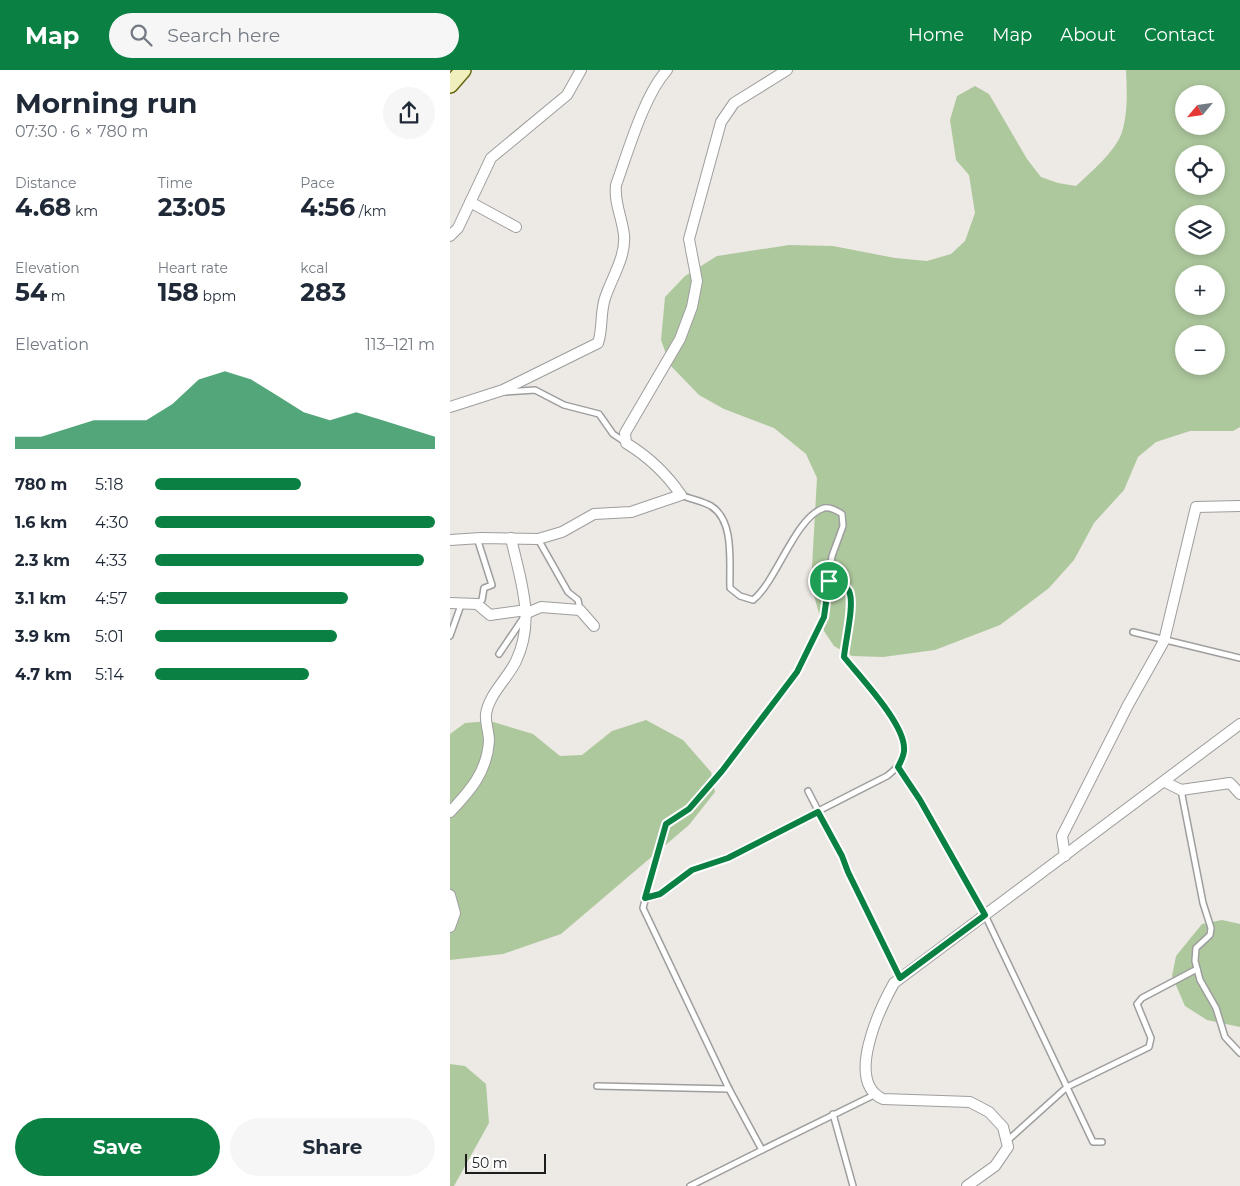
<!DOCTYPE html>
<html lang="en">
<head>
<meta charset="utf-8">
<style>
	:root { --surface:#fff; --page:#f6f6f7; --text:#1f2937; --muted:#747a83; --accent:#0b8043 }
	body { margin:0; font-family:Montserrat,sans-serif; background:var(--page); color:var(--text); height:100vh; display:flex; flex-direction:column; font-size:19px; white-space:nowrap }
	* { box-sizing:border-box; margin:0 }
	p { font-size:16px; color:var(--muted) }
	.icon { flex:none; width:28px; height:28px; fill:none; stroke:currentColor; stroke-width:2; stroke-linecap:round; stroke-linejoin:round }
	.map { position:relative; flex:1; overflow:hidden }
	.side { display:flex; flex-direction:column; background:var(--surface); width:450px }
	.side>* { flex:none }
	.needle { width:32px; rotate:241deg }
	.fabs { position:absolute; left:725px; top:15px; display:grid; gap:10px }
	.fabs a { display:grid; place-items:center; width:50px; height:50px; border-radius:50%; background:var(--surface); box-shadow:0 2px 8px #0003; font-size:25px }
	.scale { position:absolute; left:15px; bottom:12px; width:81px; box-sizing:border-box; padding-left:5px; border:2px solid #1d1d1d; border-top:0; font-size:14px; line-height:18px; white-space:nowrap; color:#1d1d1d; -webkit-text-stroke:4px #fff; paint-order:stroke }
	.pin { position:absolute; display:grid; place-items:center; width:42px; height:42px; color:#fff; margin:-21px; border:2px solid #fff; border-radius:50%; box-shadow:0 1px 5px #0007 }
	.round { display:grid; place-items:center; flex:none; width:52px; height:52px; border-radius:26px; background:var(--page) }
	.head { display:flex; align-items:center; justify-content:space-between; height:85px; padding:0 15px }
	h1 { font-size:28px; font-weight:700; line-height:38px }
	.figures { display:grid; grid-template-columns:repeat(3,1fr); gap:8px; height:85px; padding:5px 15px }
	.figures div { display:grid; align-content:center }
	.figures b { font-size:25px; font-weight:700 }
	.figures small { font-size:14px; font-weight:400 }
	.figures p { font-size:14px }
	.chart { height:140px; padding:10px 15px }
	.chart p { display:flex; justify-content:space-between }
	.chart svg { width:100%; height:90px; margin-top:5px; fill:var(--accent); opacity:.7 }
	.action { display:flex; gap:10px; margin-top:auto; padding:10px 15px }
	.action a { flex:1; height:58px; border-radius:30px; background:var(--accent); color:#fff; font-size:20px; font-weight:700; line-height:58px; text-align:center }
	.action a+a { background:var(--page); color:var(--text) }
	ul { padding:0 15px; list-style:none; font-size:16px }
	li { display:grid; grid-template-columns:80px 60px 1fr; align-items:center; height:38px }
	li i { height:12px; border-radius:6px; background:var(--accent) }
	header { display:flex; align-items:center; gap:30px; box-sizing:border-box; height:70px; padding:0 25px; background:var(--accent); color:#fff }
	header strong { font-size:24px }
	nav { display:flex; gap:28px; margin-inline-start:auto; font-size:18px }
	.search { width:350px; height:45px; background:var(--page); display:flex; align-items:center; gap:12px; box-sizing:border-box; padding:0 18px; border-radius:28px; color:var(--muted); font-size:19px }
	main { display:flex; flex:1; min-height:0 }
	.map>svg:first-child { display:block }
	.forest { fill:#aec89e; fill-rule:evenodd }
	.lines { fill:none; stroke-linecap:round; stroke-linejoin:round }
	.service-casing { stroke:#9e9e9e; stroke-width:8 }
	.minor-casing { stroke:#9e9e9e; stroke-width:12 }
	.secondary-casing { stroke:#666712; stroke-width:18 }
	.service { stroke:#fff; stroke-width:5 }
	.minor { stroke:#fff; stroke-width:10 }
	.secondary { stroke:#f2efbe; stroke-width:15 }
	.route-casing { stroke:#fff; stroke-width:10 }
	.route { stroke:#0b8043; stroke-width:6 }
</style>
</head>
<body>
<header>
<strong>Map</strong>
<div class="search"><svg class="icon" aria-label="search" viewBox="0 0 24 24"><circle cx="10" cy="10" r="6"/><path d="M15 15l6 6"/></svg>Search here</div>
<nav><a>Home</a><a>Map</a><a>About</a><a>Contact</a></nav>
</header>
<main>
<section class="side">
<div class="head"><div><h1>Morning run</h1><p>07:30 · 6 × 780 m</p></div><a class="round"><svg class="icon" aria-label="share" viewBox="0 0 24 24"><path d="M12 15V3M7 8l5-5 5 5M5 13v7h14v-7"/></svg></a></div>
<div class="figures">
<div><p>Distance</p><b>4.68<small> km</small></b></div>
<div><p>Time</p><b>23:05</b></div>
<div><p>Pace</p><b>4:56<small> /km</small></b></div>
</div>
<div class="figures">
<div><p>Elevation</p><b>54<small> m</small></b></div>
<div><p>Heart rate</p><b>158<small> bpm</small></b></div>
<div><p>kcal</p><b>283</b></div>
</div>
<div class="chart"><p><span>Elevation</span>113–121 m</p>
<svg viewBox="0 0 160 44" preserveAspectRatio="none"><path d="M0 44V38L10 38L20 34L30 30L40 30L50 30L60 22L70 10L80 6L90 10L100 18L110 26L120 30L130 26L140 30L150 34L160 38V44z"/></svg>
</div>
<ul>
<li><b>780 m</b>5:18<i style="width:52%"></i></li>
<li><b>1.6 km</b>4:30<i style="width:100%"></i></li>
<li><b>2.3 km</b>4:33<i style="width:96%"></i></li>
<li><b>3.1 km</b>4:57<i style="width:69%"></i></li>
<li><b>3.9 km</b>5:01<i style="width:65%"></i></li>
<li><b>4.7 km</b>5:14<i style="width:55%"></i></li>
</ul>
<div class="action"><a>Save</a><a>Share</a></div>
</section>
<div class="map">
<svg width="790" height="1116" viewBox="0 0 790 1116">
	<rect width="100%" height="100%" fill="#ede9e4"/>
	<g class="forest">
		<path d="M676 0H790V357L783 361H740L706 372 688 387 674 420 644 453 624 490 599 518 550 555 485 580 433 587 402 586 384 576 374 561 361 515 367 408 356 384 324 358 274 339 249 325 220 295 211 270 215 227 235 206 267 186 339 175 383 176 445 188 477 191 501 184 515 171 525 143 519 105 506 90 500 50 507 26 525 16 539 24 577 89 591 107 608 113 626 116C641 102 666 81 672 62 678 43 677 20 676 0ZM734 24H766V56H734ZM734 84H766V116H734ZM734 144H766V176H734ZM734 204H766V236H734ZM734 264H766V296H734Z"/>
		<polygon points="196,650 233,670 261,702 265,722 239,755 111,864 53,884 0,890 0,664 15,653 40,651 83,664 110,686 132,685 162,661"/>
		<polygon points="772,850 790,854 790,957 757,950 735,936 722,906 726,886 752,854"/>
		<polygon points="0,994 15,996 36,1014 39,1053 4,1116 0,1116"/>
	</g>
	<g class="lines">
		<g class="service-casing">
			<g id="service">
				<polyline points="55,322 85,320 114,335 149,344 163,364 175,372"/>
				<path d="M231 425C240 429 252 431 261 436 285 451 279 492 280 518L290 526 303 530C327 511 345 447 374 438 380 437 386 440 392 444L393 456 382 486 374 547 347 602 272 701 239 739 215 754 193 838 279 1019 312 1080 424 1025"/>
				<polyline points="27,468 42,515 34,518 32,530 27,534"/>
				<polyline points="88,469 118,522 128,530 130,540"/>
				<polyline points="683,562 790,588"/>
				<polyline points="0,566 11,535"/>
				<polyline points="49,584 74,547"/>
				<polyline points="449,697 470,730 535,845 643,1072 652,1072"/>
				<polyline points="731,720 753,833 761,858 760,865 746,878 745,891 750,910 766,938 775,967 790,983"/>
				<polyline points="358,721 392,787 398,802 450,908"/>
				<path d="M195 828 209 825 242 800 278 787 437 706C446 699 452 693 454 681 458 658 409 605 394 587 395 572 405 534 399 521 395 514 386 512 379 511"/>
				<polyline points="147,1016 279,1019"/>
				<polyline points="383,1044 403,1116"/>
				<polyline points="557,1071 617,1017 699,977 701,968 687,934 692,928 747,899"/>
				<polyline points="240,1116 312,1080"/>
			</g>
		</g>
		<g class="minor-casing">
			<g id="minor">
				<polyline points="20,132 66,157"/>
				<polyline points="0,166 8,158 41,88 117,25 131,0"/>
				<path d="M0 337 53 320 148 273C153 259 150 243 155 228 162 207 176 187 174 165 172 147 164 133 166 115 178 82 194 25 217 0"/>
				<path d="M0 470 31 468 88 469 112 462 144 444 181 442 231 425C216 403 199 387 176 373L175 363 230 269 242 237 247 211 239 169 271 52 284 33 337 0"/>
				<polyline points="0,533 27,534 40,545 77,540"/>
				<polyline points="77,543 91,537 130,540 144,556"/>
				<polyline points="715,712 731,720 780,713 790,724"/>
				<path d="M0 742C20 721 37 702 39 671 39 662 35 652 36 644 39 624 58 608 66 591 86 549 70 510 61 468"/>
				<polyline points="615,786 612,766 678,635 714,571 746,437 790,436"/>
				<polyline points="0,825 5,843 0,857"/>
				<path d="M517 1116 545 1096 558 1077 553 1057 539 1042 520 1032 433 1029C395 1012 429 940 444 913L790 654"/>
			</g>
		</g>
		<g class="secondary-casing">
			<polyline id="secondary" points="0,15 13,0"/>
		</g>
		<use href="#service" class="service"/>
		<use href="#minor" class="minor"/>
		<use href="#secondary" class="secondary"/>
	</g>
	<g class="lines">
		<g class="route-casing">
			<path id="route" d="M379 511C386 512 395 514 399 521 405 534 395 572 394 587 410 607 454 653 454 678 455 684 451 691 448 697L470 730 535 845 450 908 398 802 392 786 368 742 278 788 242 800 210 824 195 828 216 754 239 739 272 701 347 602 374 547Z"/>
		</g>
		<use href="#route" class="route"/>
	</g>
</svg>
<div class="fabs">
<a><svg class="needle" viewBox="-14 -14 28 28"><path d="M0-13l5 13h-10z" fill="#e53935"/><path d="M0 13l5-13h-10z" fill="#747a83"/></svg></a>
<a><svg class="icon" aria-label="locate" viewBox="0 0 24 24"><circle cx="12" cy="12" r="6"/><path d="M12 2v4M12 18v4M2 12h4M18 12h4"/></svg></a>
<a><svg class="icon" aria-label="layers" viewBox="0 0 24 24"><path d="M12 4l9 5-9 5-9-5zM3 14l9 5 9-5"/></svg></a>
<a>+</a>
<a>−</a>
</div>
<div class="scale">50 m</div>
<div class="pin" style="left:379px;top:511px;background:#1e9e55"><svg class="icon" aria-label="arrive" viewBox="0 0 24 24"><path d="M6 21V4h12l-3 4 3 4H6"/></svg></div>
</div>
</main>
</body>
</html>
